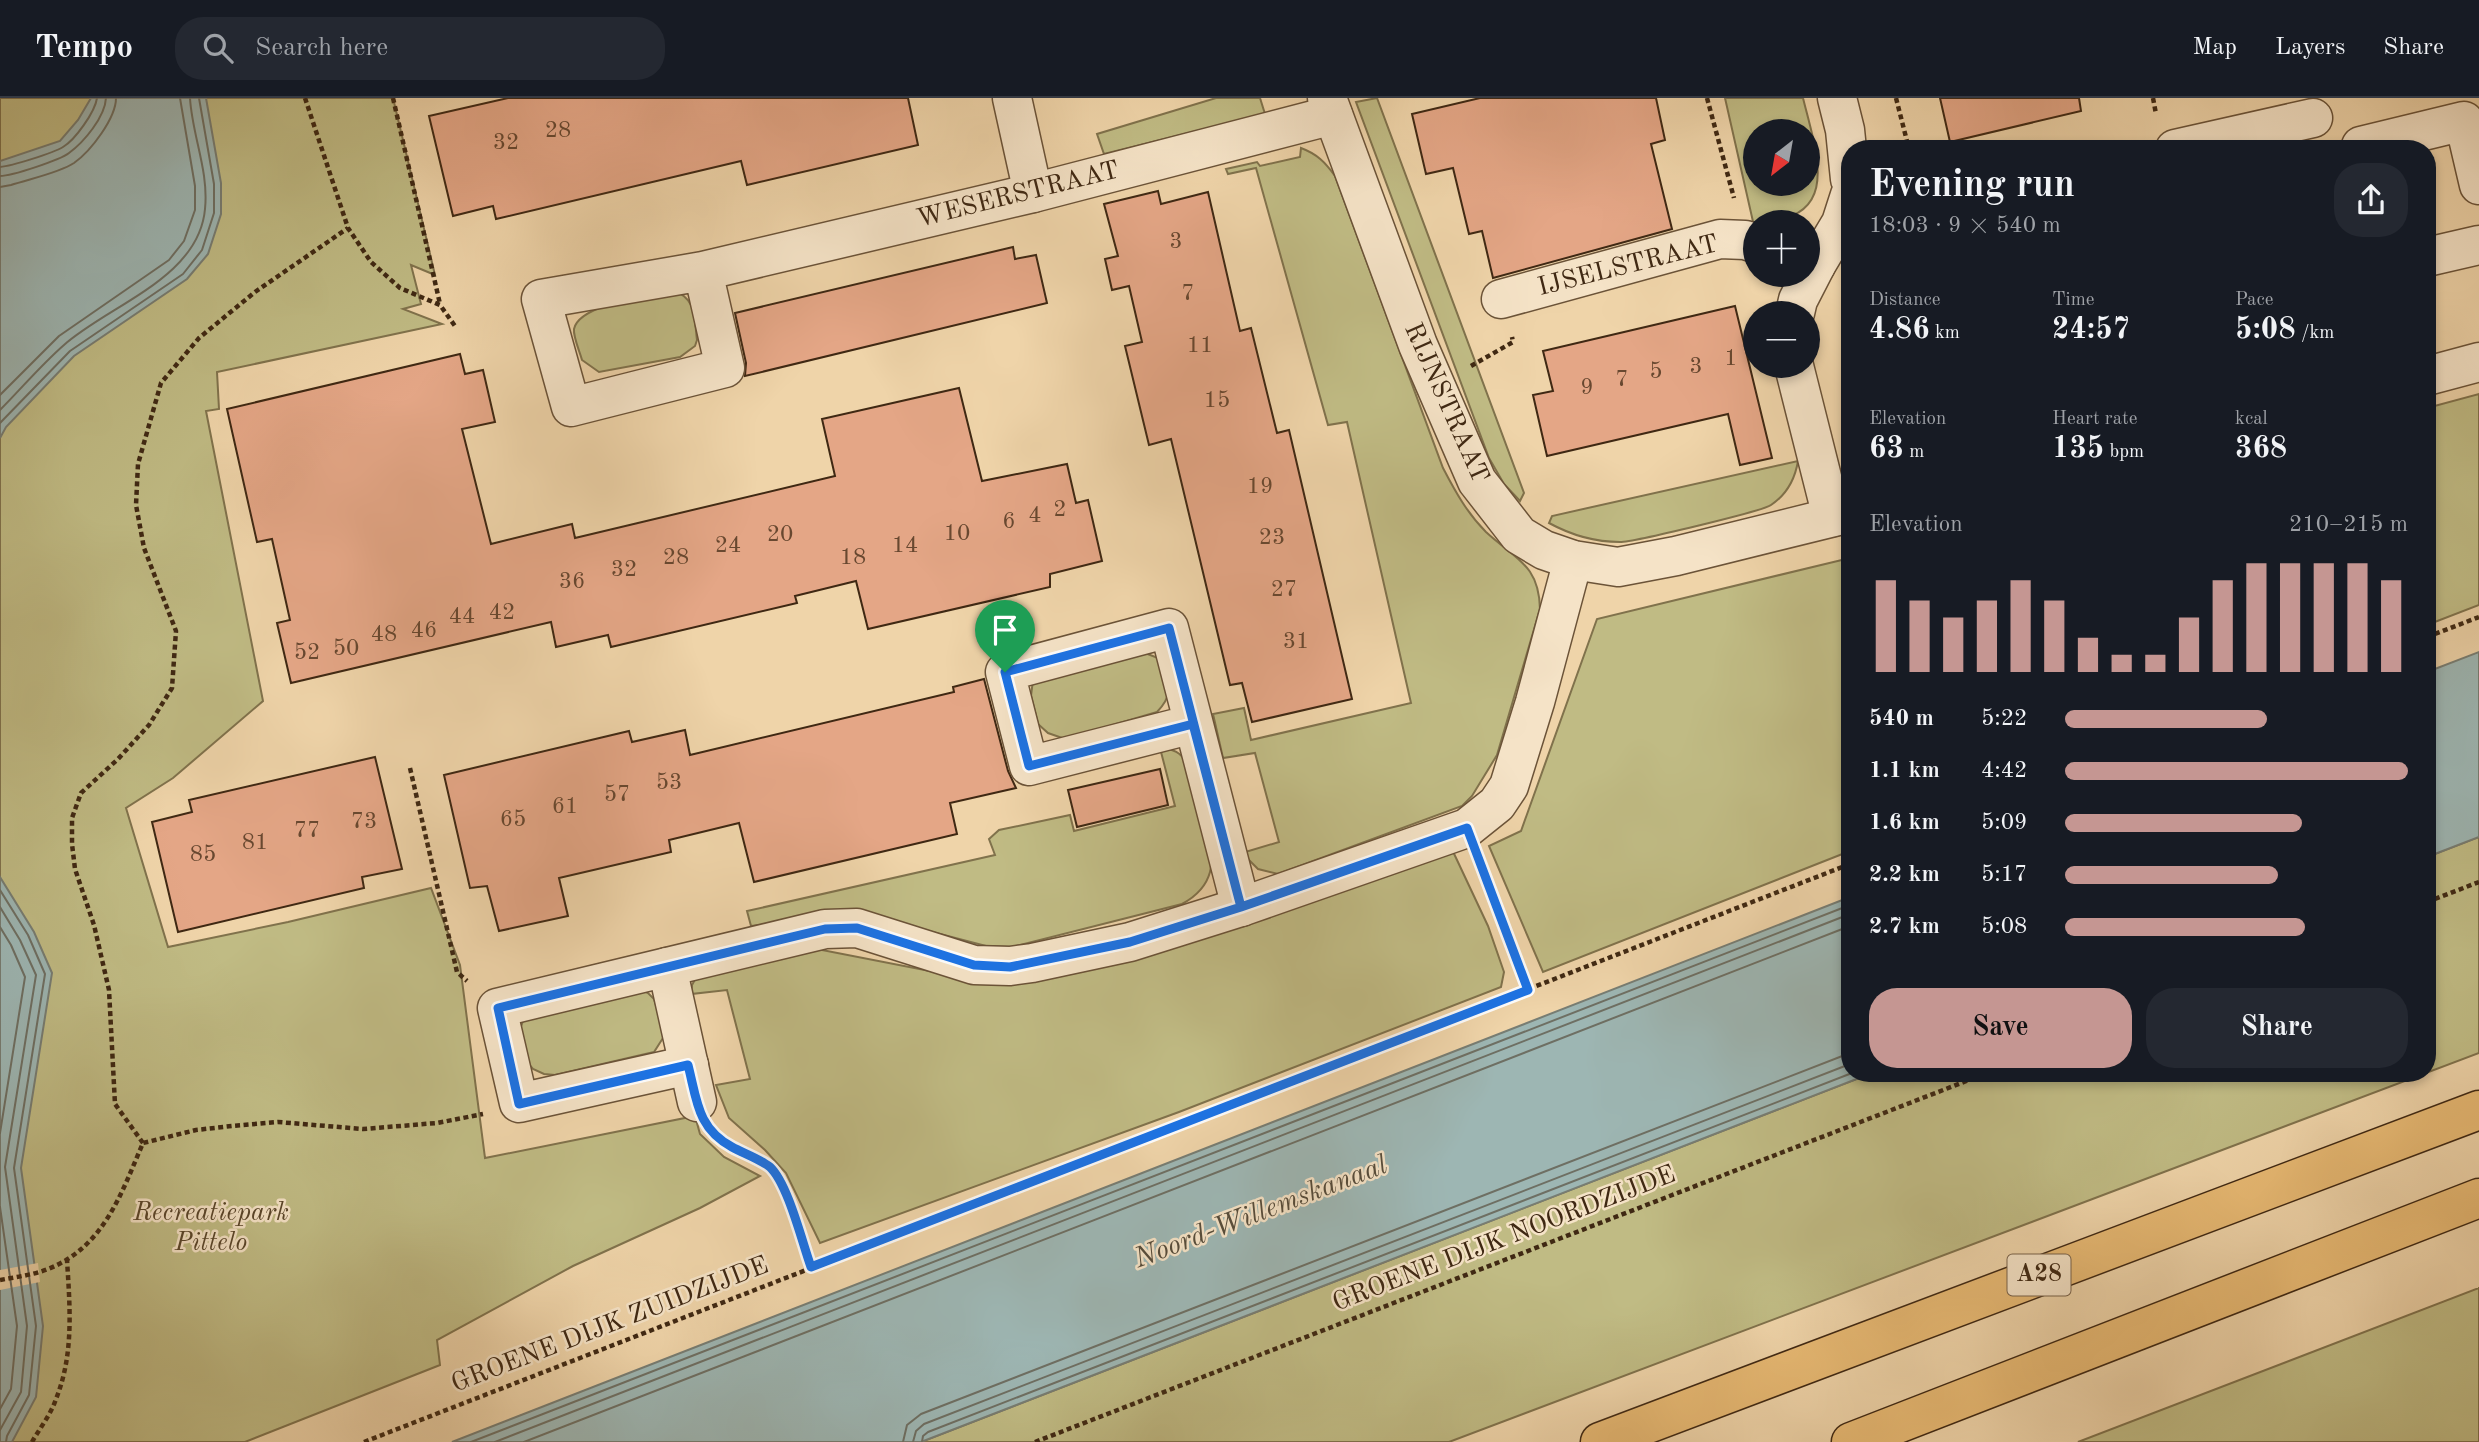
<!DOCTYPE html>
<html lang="en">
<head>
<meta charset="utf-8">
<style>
	:root { --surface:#171b24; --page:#242831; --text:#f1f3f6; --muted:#9ea1a6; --line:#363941; --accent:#c59692 }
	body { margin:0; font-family:"Old Standard TT",serif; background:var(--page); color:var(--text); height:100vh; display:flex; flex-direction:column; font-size:26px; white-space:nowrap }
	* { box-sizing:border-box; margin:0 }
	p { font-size:23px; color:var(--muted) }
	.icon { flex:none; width:38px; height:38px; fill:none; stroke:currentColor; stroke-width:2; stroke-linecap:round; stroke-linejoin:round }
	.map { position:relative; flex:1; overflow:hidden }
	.sheet { position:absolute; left:1841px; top:42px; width:595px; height:942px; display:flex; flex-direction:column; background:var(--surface); border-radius:28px; box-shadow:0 4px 10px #0003 }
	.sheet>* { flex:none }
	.needle { width:46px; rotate:211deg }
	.fabs { position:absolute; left:1743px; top:21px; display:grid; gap:14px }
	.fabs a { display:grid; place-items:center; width:77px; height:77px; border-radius:50%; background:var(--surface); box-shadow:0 4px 10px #0003; font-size:35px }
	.pin { position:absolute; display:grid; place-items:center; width:60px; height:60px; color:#fff; margin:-72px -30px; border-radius:50% 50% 50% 0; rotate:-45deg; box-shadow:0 0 7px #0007 }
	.pin .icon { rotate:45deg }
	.round { display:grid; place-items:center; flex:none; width:74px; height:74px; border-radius:28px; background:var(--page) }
	.head { display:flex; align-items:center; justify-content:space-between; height:119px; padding:0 28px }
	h1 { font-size:38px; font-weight:600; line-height:52px }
	.metrics { display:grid; grid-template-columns:repeat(3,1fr); gap:10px; height:119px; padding:7px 28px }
	.metrics div { display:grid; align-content:center }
	.metrics b { font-size:30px; font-weight:600 }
	.metrics small { font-size:19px; font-weight:400 }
	.metrics p { font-size:19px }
	.chart { height:196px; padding:14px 28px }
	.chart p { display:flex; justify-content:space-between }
	.chart svg { width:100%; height:126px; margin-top:7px; stroke:var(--accent); stroke-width:6 }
	.action { display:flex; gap:14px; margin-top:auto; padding:14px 28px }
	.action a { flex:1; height:80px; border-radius:28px; background:var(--accent); color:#111; font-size:28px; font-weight:600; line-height:80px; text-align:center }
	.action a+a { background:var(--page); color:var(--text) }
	ul { padding:0 28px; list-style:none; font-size:23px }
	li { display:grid; grid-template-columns:112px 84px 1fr; align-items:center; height:52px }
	li i { height:18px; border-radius:9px; background:var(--accent) }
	header { display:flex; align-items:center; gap:42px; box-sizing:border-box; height:98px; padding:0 35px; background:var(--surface); border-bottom:2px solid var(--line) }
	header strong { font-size:33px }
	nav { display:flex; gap:38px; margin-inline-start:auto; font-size:24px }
	.search { width:490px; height:63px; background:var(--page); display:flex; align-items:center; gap:18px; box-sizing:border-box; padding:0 24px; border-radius:28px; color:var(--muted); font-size:26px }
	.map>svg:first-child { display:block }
	.green { fill:#c0bb84; stroke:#80724c; stroke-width:2; fill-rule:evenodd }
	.water { fill:#9db6b3; stroke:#777d73; stroke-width:2 }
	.pier { fill:#efd4a9 }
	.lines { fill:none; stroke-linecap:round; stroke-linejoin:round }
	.shore { stroke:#6e6f63; stroke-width:2 }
	.building { fill:#e4a686; stroke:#3f2813; stroke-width:2 }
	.minor-casing { stroke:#6b5338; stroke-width:41 }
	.highway-casing { stroke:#3f2813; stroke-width:41 }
	.path { stroke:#3f2813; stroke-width:4.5; stroke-dasharray:5 3.5; stroke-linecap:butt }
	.minor { stroke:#f5e3c7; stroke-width:38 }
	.highway { stroke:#e8ba74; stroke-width:38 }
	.route-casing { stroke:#fff; stroke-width:14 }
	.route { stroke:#1a73e8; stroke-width:9 }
	.labels { text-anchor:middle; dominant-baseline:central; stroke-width:5; stroke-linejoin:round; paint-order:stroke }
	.number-label { font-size:23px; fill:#684830 }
	.shield { fill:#f5e3c7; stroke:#766049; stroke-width:2 }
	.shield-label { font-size:24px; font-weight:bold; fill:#3f2813 }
	.street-label { font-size:26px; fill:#3f2813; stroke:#f5e3c7 }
	.park-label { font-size:26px; font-style:italic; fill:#59452a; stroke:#f5e3c7 }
	.water-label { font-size:28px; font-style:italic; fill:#564c3b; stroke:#f5e3c7 }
</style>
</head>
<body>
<header>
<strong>Tempo</strong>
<div class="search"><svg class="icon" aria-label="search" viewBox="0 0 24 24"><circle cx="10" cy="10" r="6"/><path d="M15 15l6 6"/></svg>Search here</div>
<nav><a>Map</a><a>Layers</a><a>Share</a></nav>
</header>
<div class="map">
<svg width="2479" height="1344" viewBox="0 0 2479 1344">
	<rect width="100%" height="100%" fill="#efd4a9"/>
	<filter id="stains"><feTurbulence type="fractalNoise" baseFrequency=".00286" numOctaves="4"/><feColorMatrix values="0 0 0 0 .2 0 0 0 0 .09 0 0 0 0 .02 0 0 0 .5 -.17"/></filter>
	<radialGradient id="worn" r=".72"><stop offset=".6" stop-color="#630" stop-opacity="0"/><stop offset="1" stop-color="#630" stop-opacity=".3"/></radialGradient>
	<g class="green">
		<polygon points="0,0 393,0 435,177 411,167 421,206 403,211 442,226 217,274 219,311 206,313 263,603 173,680 126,710 168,849 288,824 431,790 460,867 485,1060 695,1018 700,1036 724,1059 760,1078 700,1110 573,1168 437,1242 440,1267 245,1344 0,1344"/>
		<polygon points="1216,0 1260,0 1265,16 1104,56 1097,36"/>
		<polygon points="1377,0 1524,395 1520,403 1504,386 1489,360 1356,4"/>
		<path d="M1725 0H1803C1817 57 1843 124 1755 124L1754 128ZM1755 33H1808V86H1755Z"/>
		<path d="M1301 50C1317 56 1325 64 1335 78L1443 370C1455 393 1467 415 1486 434 1515 461 1539 466 1540 511L1497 657 1472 698 1462 708 1278 776 1258 771 1242 755 1279 744 1255 655 1223 660 1213 616 1244 610 1251 642 1411 605 1347 324 1328 327 1256 70 1228 76 1226 71 1257 64 1260 68 1300 59Z"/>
		<path d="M672 192C697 200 694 219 697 242L695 248 680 259 599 274 582 262C580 254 573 239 574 231 579 206 651 197 672 192Z"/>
		<polygon points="2479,296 2479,507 2427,527 2427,310"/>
		<path d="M1798 363C1795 381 1786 397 1771 407 1763 413 1634 444 1620 444 1595 444 1571 437 1549 425L1552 418Z"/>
		<polygon points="1850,460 1850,753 1543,874 1489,748 1521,733 1597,521"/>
		<path d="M1145 555 1158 560C1166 585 1177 593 1157 614L1065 641 1048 635 1038 626 1031 598 1033 582Z"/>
		<path d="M1160 650C1174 651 1180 654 1188 666 1194 689 1216 753 1210 774 1206 789 1195 799 1182 806L1012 849 986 848 860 815 751 828 747 813 995 757 989 741 999 732 1070 717 1074 733 1175 708Z"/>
		<polygon points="2479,739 2479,955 1449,1344 921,1344 1872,975 2427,975 2427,759"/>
		<polygon points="1449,745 1488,828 1504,874 1501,889 1179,1014 820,1145 786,1075 765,1052 729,1020 716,987 750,981 727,892 691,896 692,887 698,876 817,851 986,884"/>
		<polygon points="640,891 648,895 654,901 664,933 663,940 654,954 555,977 544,976 533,971 526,963 519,934 523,923"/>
		<polygon points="2479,1189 2479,1344 2078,1344 2479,1190"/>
	</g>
	<g class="water">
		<polygon points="91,0 206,0 221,85 221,116 208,156 187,181 74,258 6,329 0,340 0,63 60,43 78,22"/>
		<polygon points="2479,554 2479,739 2427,759 2427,574"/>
		<polygon points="0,779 34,834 52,875 21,1070 43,1228 36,1299 12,1344 0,1344"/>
		<polygon points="1850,799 1850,975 1872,975 921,1344 452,1344"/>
	</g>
	<polygon class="pier" points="38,1165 40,1184 0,1192 0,1172"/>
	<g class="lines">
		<g class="shore">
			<path d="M0 69C12 68 53 55 63 49 75 42 95 14 97 0"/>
			<path d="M0 78C12 78 60 62 69 55 84 44 105 19 106 0"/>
			<path d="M0 89 11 87C29 81 59 75 74 65 91 53 116 20 116 0"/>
			<polyline points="0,297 59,238 169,162 184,143 195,112 195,88 180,0"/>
			<path d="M0 312C21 291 41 267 64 247 109 207 199 180 205 111 209 73 192 37 190 0"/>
			<polyline points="0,325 70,253 183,176 202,152 214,115 214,86 199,0"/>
			<polyline points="0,792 28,837 45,876 14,1070 36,1228 29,1297 7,1338 6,1344"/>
			<polyline points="0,809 20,842 36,877 5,1069 27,1228 21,1294 0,1332"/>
			<polyline points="0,829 11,847 25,879 0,1035"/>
			<polyline points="0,1109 17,1228 11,1291 0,1311"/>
			<polyline points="471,1344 1850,807"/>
			<polyline points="495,1344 1850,816"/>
			<polyline points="524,1344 1850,828"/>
			<polyline points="903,1344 907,1327 921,1316 1850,955"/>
			<polyline points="913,1344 916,1333 924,1326 1850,966"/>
			<polyline points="922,1344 923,1338 928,1334 1852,975"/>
		</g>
	</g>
	<g class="building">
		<polygon points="508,0 908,0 918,47 747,87 741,63 496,121 493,108 453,118 429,18"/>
		<polygon points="1480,0 1656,0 1665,42 1651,46 1672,131 1493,180 1482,133 1469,136 1453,70 1426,76 1412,16"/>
		<polygon points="1940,0 2079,0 2081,13 1950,44"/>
		<polygon points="1158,93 1161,106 1208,94 1240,233 1251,230 1277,335 1289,332 1352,601 1252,624 1242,585 1230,587 1171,341 1149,347 1125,248 1142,244 1129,188 1112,192 1105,161 1118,158 1104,106"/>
		<polygon points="1013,149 1015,161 1036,157 1047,205 745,278 746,265 735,215"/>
		<polygon points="1735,208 1772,360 1740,367 1728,316 1547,358 1533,297 1553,293 1543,253"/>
		<polygon points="460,256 465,276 483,272 495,324 462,331 491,446 572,426 575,440 835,378 822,321 959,290 982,383 1067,366 1076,405 1088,402 1102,463 1050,476 1050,489 868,531 856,483 795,498 797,505 611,549 608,537 556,549 551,524 291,585 277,525 290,522 272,441 257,444 227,311"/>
		<polygon points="984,581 1008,673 1016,690 950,705 957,736 754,784 739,725 669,742 671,754 559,780 568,818 499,833 487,788 470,790 444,677 629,633 632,644 685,632 690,657 954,594 953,589"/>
		<polygon points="375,659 402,771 362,779 364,790 178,834 152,724 192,714 189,702"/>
		<polygon points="1160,671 1168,707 1077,729 1068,692"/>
	</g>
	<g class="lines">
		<g class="minor-casing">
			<g id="minor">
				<polyline points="1012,0 1033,95"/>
				<polyline points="1327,0 1418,247 1477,383 1519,437 1544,452 1573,462 1618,469 1676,458 1850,415"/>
				<polyline points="1837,0 1845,32 1850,81"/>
				<polyline points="2175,51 2313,20"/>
				<polyline points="2361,51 2361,48 2464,23 2479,87"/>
				<polyline points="2427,159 2479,147"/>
				<polyline points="1808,164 1816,167 1841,125 1850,97"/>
				<polyline points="703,173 725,270 571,309 541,201 703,173 1033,95 1333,17"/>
				<polyline points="1501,201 1720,141 1745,142 1755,145"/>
				<polyline points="1795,215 1798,202 1816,167"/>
				<polyline points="1794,268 1832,419"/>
				<polyline points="2427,278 2479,264"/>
				<polyline points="1193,626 1029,668 1005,574 1169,530 1241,809"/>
				<polyline points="667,869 697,1004"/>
				<polyline points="689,967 519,1005 497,910 825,831 857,830 974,867 1010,868 1032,865 1130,844 1241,809 1467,730 1497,706 1509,688 1535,604 1573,462"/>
			</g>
		</g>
		<g class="highway-casing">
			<g id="highway">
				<polyline points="1600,1344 2479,1012"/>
				<polyline points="1851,1344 2479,1100"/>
			</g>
		</g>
		<g class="path">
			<polyline points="305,0 348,130 371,164 400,190 440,207 455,228"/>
			<polyline points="393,0 440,206"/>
			<polyline points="1707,0 1734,100"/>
			<polyline points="1896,0 1909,51"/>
			<polyline points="2153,0 2156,16"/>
			<polyline points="1471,268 1513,244 1512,239"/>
			<polyline points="2427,539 2479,519"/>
			<polyline points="410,670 457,874 467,883"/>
			<polyline points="1482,768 1528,892"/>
			<polyline points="2427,804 2479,784"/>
			<polyline points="715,1038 769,1069 782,1086 811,1169"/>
			<polyline points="143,1045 115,1006 109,892 94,827 75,771 72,746 72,720 81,695 118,661 149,627 172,590 176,533 144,450 136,407 138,366 161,285 199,240 255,194 348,130"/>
			<path d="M0 1182C16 1179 33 1177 48 1171 104 1149 121 1096 143 1045L196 1032 232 1028 278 1024 363 1031 437 1025 483 1016"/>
			<path d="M32 1344C40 1330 51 1316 56 1301 74 1256 70 1210 67 1162"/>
			<polyline points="364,1344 1850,766"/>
			<polyline points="1035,1344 1987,975"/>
		</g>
		<use href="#minor" class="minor"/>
		<use href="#highway" class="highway"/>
	</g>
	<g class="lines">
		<g class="route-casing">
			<path id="route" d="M1005 574 1029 668 1193 626 1241 809 1130 844 1010 869 974 867 857 830 825 831 498 910 519 1006 688 967C697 1002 697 1030 732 1049 743 1055 760 1061 770 1069 788 1086 802 1144 811 1169L1528 892 1467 730 1241 809 1169 530 1005 574"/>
		</g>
		<use href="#route" class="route"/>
	</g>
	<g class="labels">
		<g class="number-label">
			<text x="558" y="32">28</text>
			<text x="506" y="44">32</text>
			<text x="1176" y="143">3</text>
			<text x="1188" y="195">7</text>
			<text x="1200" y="247">11</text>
			<text x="1731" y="260">1</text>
			<text x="1696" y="268">3</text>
			<text x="1656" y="273">5</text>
			<text x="1622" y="281">7</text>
			<text x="1587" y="289">9</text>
			<text x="1217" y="302">15</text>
			<text x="1260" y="388">19</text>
			<text x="1060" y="411">2</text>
			<text x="1035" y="417">4</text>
			<text x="1009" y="423">6</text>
			<text x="957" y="435">10</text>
			<text x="780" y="436">20</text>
			<text x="1272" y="439">23</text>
			<text x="728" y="447">24</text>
			<text x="905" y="447">14</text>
			<text x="676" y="459">28</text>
			<text x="853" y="459">18</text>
			<text x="624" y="471">32</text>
			<text x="572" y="483">36</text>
			<text x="1284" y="491">27</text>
			<text x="502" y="514">42</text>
			<text x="462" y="518">44</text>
			<text x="424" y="532">46</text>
			<text x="384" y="536">48</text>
			<text x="1296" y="543">31</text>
			<text x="346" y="550">50</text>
			<text x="307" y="554">52</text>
			<text x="669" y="684">53</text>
			<text x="617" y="696">57</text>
			<text x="565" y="708">61</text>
			<text x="513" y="721">65</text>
			<text x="364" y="723">73</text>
			<text x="307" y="732">77</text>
			<text x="255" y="744">81</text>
			<text x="203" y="756">85</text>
		</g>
		<rect class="shield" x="2007.5" y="1156.5" width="63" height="41" rx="5"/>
		<g class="shield-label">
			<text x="2039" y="1177">A28</text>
		</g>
		<g class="street-label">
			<text transform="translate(1018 97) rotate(-14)">WESERSTRAAT</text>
			<text transform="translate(1628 168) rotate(-14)">IJSELSTRAAT</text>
			<text transform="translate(1446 305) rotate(66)">RIJNSTRAAT</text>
			<text transform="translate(1504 1141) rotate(-21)">GROENE DIJK NOORDZIJDE</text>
			<text transform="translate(610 1227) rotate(-21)">GROENE DIJK ZUIDZIJDE</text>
		</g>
		<g class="park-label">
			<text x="211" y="1115">Recreatiepark<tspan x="211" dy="30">Pittelo</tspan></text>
		</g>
		<g class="water-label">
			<text transform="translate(1261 1115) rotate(-21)">Noord-Willemskanaal</text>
		</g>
	</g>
	<rect width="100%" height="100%" filter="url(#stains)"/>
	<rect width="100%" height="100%" fill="url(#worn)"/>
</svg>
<div class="fabs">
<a><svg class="needle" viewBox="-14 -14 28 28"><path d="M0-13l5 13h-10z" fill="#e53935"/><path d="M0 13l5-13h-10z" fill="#9ea1a6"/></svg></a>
<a>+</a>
<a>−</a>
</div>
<div class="pin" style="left:1005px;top:574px;background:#1e9e55"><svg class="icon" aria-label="arrive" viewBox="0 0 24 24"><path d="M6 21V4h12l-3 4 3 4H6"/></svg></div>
<section class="sheet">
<div class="head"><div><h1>Evening run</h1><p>18:03 · 9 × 540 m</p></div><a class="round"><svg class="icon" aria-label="share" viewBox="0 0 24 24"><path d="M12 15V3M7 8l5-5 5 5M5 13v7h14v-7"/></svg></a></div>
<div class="metrics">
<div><p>Distance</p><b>4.86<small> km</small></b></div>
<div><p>Time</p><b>24:57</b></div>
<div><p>Pace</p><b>5:08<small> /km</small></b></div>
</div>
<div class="metrics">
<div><p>Elevation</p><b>63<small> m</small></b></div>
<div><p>Heart rate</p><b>135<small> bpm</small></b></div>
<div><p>kcal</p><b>368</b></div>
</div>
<div class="chart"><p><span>Elevation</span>210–215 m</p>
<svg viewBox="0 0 160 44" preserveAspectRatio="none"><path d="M5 44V12M15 44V19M25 44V25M35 44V19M45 44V12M55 44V19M65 44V32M75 44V38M85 44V38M95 44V25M105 44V12M115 44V6M125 44V6M135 44V6M145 44V6M155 44V12"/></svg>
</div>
<ul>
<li><b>540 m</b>5:22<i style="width:59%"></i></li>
<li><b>1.1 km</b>4:42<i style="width:100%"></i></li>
<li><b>1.6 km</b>5:09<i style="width:69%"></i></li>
<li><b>2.2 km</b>5:17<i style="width:62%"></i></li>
<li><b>2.7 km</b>5:08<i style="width:70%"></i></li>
</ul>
<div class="action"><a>Save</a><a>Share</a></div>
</section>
</div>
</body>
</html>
